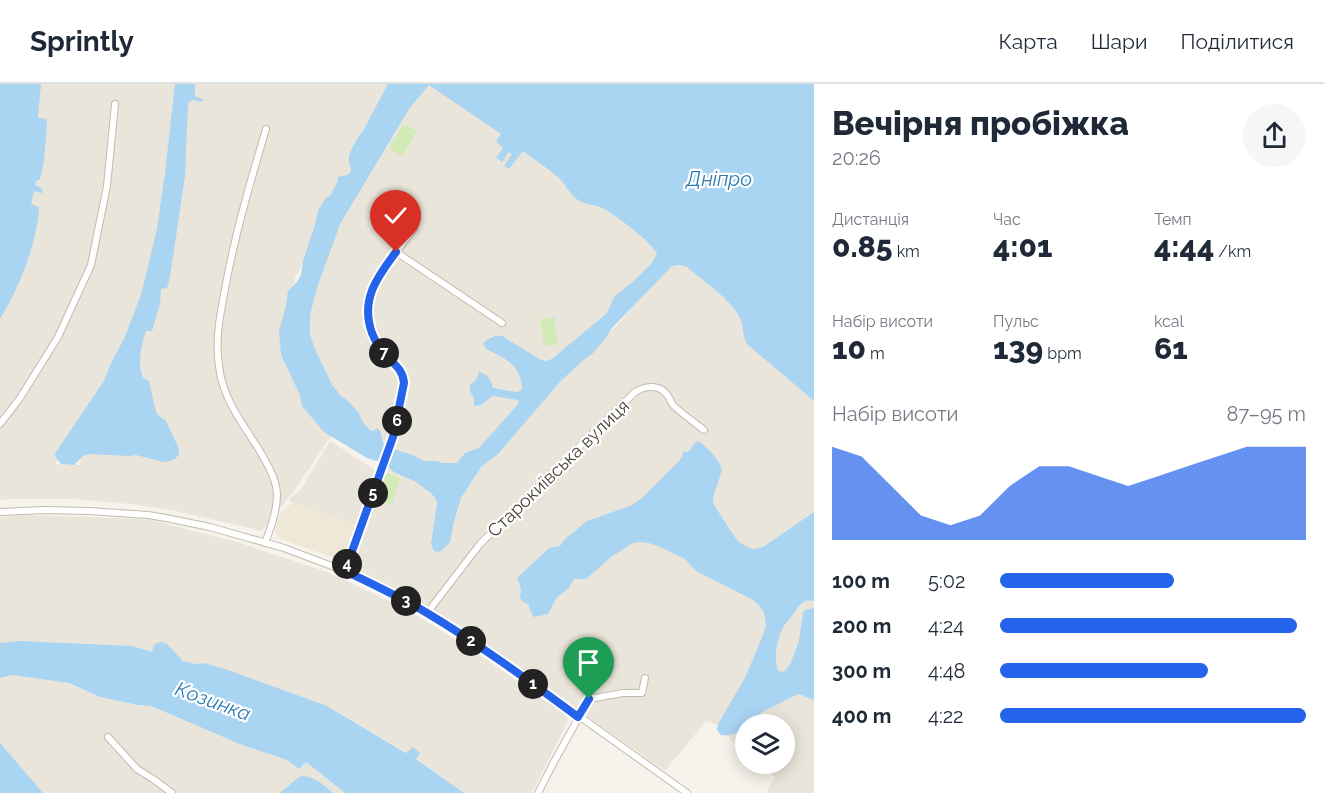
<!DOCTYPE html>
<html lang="uk">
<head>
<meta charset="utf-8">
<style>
	:root { --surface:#fff; --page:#f6f6f7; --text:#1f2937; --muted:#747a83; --line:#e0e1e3; --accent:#2563eb }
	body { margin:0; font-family:Raleway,sans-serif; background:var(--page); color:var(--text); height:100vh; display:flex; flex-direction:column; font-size:22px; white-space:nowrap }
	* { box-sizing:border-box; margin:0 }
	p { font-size:20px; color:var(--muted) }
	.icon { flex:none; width:33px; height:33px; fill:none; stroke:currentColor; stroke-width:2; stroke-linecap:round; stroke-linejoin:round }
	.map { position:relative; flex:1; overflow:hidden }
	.drawer { display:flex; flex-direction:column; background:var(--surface); width:510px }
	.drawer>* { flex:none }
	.tools { position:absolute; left:735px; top:630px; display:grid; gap:12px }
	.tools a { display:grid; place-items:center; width:60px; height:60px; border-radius:50%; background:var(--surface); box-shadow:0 3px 15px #0003; font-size:30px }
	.pin { position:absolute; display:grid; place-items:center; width:51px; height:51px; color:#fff; margin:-62px -26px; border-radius:50% 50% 50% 0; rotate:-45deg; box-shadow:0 0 6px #0007 }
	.pin .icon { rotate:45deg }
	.km { position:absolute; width:30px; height:30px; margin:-15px; border-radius:50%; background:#222; color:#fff; font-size:16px; line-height:30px; text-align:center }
	.round { display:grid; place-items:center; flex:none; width:63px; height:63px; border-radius:32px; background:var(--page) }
	.overview { display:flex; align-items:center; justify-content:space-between; height:102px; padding:0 18px }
	h1 { font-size:33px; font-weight:800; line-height:45px }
	.metrics { display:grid; grid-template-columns:repeat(3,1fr); gap:9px; height:102px; padding:6px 18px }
	.metrics div { display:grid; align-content:center }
	.metrics b { font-size:30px; font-weight:800 }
	.metrics small { font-size:16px; font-weight:400 }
	.metrics p { font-size:16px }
	.chart { height:168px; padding:12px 18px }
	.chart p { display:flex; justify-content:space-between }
	.chart svg { width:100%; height:108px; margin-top:6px; fill:var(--accent); opacity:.7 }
	ul { padding:0 18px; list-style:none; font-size:20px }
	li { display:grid; grid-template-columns:96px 72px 1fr; align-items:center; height:45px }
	li i { height:15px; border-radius:8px; background:var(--accent) }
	header { display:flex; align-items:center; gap:36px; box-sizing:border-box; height:84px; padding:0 30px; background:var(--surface); border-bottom:2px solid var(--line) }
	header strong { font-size:28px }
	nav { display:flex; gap:33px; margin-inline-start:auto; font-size:21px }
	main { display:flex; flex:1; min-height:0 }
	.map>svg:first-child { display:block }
	.residential { fill:#eae5da }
	.education { fill:#efe8d6 }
	.green { fill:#d2eab5 }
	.water { fill:#a9d4f2; fill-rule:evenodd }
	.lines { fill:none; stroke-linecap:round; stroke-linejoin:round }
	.minor-casing { stroke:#c2bbae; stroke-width:8 }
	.minor { stroke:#fff; stroke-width:6 }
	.route-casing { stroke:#fff; stroke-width:12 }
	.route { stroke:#2563eb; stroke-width:8 }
	.labels { text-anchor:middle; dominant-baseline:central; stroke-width:4.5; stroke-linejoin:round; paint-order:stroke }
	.street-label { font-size:18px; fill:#4b4439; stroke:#fff }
	.water-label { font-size:20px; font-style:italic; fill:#2e7ab2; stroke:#fff }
</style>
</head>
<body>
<header>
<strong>Sprintly</strong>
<nav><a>Карта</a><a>Шари</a><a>Поділитися</a></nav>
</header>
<main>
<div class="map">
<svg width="814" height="709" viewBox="0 0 814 709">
	<rect width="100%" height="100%" fill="#f6f3ec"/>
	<g class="residential">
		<polygon points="40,0 181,0 151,196 108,300 72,359 55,380 80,381 82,361 162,350 138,281 185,0 397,0 295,194 283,256 334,348 295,405 262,447 171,426 130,420 74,415 10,415 0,416 0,212"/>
		<polygon points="419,0 447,0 668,167 481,369 448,387 413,382 348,337 303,250 344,114"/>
		<polygon points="677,168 814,297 814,709 766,709 775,693 758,680 784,680 784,640 746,640 745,669 730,656 725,643 706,637 665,687 436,527 350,483 389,377 478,382 620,238"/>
		<polygon points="330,357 375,386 374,393 357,441 292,419 289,415 301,405"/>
		<polygon points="28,431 119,434 150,436 237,458 327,488 402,523 426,537 484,574 560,626 566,632 568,637 532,709 464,709 416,674 327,622 204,579 196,580 183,577 167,560 152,568 132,562 0,559 0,433"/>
		<polygon points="12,591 69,599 100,613 138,621 150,622 242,661 287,676 298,685 306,678 345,709 0,709 0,594"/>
	</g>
	<polygon class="education" points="292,419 357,441 344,476 342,477 278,454 275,447 280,430"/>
	<g class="green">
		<polygon points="403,40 417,47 402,72 389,65"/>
		<polygon points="554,233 558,260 544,262 540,235"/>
		<polygon points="386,389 400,394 391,421 377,416"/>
	</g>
	<g class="water">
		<path d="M0 0H41L38 32 39 34 46 35 47 39 44 77 40 95 36 97 35 101 41 104 43 108 41 109 34 107 31 120 39 123C37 160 19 204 0 235Z"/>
		<path d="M175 0H195V12L204 16 202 18 192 16 188 19 185 92 170 193 167 204 161 205 160 220 152 247H146C141 261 137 280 143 294L149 297 156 328 159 332 166 337 179 365V370L176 374 171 377 163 378 136 371 129 372 91 370 83 372 74 381 61 380 55 372 56 368 104 297 111 279 124 255 141 211 157 145 165 89Z"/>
		<path d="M388 0H814V317L747 260C742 251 744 241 739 232 729 214 703 197 687 183L680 181 672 182 612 244 606 254 593 269 581 278 559 299 498 370 481 383 461 414 454 437 450 458 442 466 439 468 434 467 431 460 437 419 436 415 432 410 416 398 394 388 383 379 367 374 324 348 302 322 300 311 281 271 279 247 286 222 288 207 297 198 301 191 303 177 315 141 318 127 325 115 330 112 337 99 338 93C360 89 347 85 349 73 350 66 358 53 363 47ZM429 1 501 50 496 57 503 64 496 74 502 78 509 68 512 70 504 82 509 85 523 67C535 76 549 85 560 95 566 102 571 111 578 116 585 121 593 120 600 123 611 127 654 160 657 170L651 180 635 196 614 213 607 229 552 275 546 277 541 276 502 252H495L485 257 483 261C487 266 490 267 496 270 511 277 521 286 522 304L520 307 516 308 493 304C491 296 488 290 479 288L477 295 470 301V307L474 314V322L481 321 493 312 518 316 519 319 479 364 465 369 457 379H442L437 377H424L415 372 391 364 383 359 380 346 377 345 371 347 362 337 359 329 347 316 341 312 332 301 315 265 310 251V231L317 204 340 140 409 25Z"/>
		<path d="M699 357C708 365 719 374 722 386L715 407 713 415 714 421 734 452 740 459 752 465 763 463 814 428V517C802 514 798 523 792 532 789 536 785 539 783 544 777 556 773 574 778 587L783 588 788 584 791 578 799 557 803 529 805 526 814 524V616L799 610 794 612 762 628 749 640H746L745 644C738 650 730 652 721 651L717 646 718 640 745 594 763 551 766 541 764 528 759 521 753 516 696 487 685 475 660 463 649 459 640 458 633 459 611 473 586 495H574L568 505 557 513 548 530 535 533 533 532 528 520 523 518 520 514 521 505 517 494 549 464 560 462 564 456 587 437 630 422 641 415 677 379 682 373 683 368H688L695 359Z"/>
		<polygon points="19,557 132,562 152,568 154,561 157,559 162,558 167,560 183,577 196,580 204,579 225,585 327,622 406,669 413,663 420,669 416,675 464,709 345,709 306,678 299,685 287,676 242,661 151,622 138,621 100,613 69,599 12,591 0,594 0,559"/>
		<polygon points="0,659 43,709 0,709"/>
		<path d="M304 692C316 694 324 701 333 709H280L299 693Z"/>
	</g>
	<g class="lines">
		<g class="minor-casing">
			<g id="minor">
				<polyline points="396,168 414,145"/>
				<polyline points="0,340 20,314 58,253 91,181 107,102 115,20"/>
				<polyline points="0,428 44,426 89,427 148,431 166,434 210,443 284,464 345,487 420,524 496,573 687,709"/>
				<path d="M265 459C271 443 277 427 277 410 276 393 266 378 258 364 242 339 222 313 219 282 215 256 220 231 225 205 235 150 250 99 266 45"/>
				<polyline points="345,487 393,353 403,299 403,292 401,287 382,268 376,257 370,243 368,231 369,215 375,197 396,168 502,239"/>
				<path d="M427 529 480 460 634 309C645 301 660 300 668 312 671 316 670 317 673 321 682 330 694 338 704 346"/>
				<polyline points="108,653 137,685 153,695 172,709"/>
				<polyline points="538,709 555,676 589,615 623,609 642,609 645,594"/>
			</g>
		</g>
		<use href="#minor" class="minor"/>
	</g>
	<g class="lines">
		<g class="route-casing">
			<path id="route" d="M396 168C377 193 360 216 372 249 375 256 378 263 383 269 392 279 403 284 404 299L393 353 345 487C372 500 400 513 427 529 479 560 529 597 578 633L589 615"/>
		</g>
		<use href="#route" class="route"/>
	</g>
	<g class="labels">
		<g class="street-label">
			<text transform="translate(558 384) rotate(-44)">Старокиївська вулиця</text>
		</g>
		<g class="water-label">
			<text x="719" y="95">Дніпро</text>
			<text transform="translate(213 617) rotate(20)">Козинка</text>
		</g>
	</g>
</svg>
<div class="tools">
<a><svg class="icon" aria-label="layers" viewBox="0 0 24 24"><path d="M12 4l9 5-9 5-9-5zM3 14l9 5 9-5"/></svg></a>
</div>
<div class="pin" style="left:589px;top:615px;background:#1e9e55"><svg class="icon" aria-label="arrive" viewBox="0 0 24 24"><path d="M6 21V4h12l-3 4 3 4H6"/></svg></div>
<div class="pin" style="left:396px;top:168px;background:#d93025"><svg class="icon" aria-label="check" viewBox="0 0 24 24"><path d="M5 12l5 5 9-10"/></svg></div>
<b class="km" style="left:533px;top:600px">1</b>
<b class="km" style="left:471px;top:557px">2</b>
<b class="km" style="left:406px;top:517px">3</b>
<b class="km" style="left:347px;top:480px">4</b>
<b class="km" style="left:373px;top:409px">5</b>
<b class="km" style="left:397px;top:337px">6</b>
<b class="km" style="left:384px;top:269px">7</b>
</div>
<section class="drawer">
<div class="overview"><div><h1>Вечірня пробіжка</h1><p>20:26</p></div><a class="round"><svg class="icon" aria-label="share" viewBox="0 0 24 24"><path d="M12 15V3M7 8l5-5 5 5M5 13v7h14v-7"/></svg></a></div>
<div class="metrics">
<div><p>Дистанція</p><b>0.85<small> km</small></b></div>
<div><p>Час</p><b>4:01</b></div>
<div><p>Темп</p><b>4:44<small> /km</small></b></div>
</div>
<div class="metrics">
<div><p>Набір висоти</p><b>10<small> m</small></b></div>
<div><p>Пульс</p><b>139<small> bpm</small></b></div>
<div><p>kcal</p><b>61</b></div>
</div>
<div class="chart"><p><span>Набір висоти</span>87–95 m</p>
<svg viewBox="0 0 160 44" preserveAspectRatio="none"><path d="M0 44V6L10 10L20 22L30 34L40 38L50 34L60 22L70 14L80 14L90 18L100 22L110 18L120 14L130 10L140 6L150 6L160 6V44z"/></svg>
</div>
<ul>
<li><b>100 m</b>5:02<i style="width:57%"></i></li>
<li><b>200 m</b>4:24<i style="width:97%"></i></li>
<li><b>300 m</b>4:48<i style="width:68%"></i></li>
<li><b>400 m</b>4:22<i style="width:100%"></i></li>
</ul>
</section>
</main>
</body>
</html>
